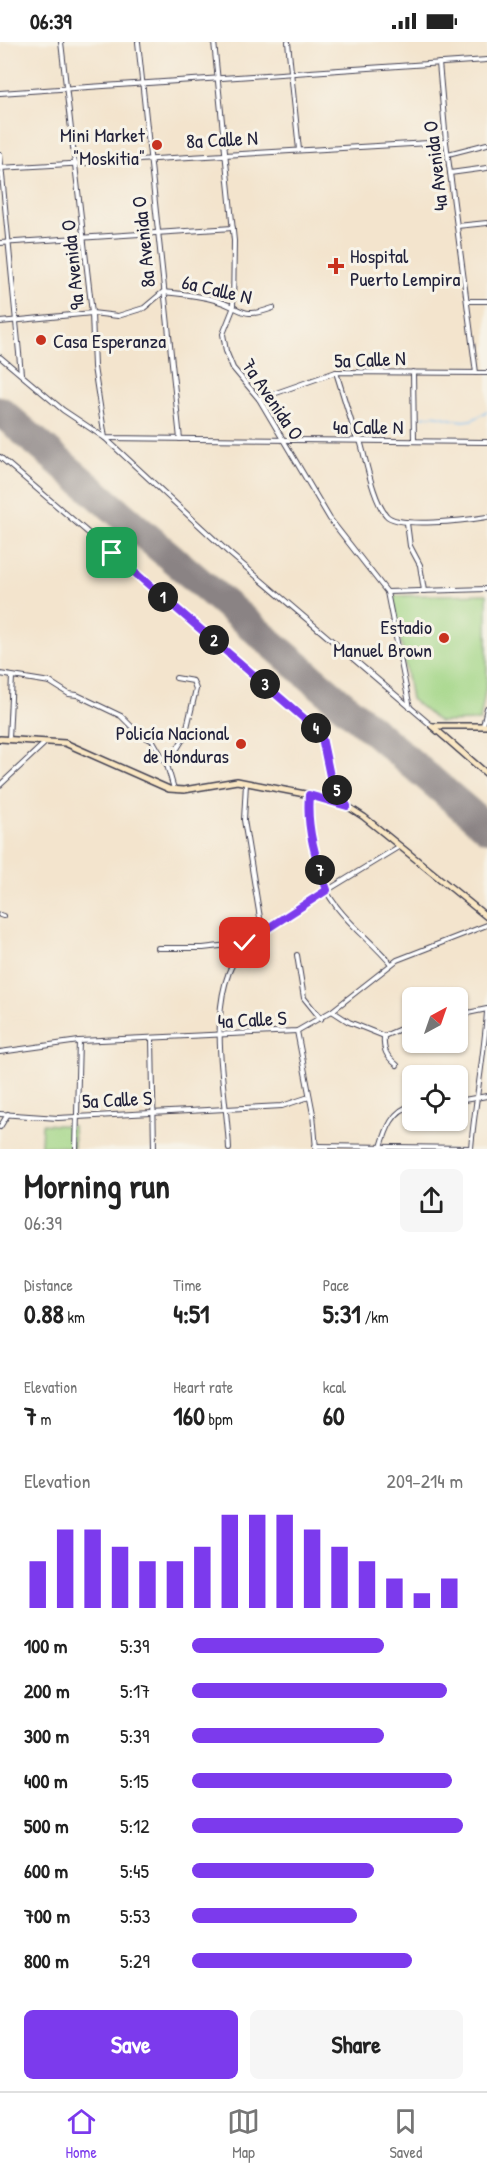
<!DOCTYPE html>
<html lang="en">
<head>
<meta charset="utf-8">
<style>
	:root { --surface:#fff; --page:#f6f6f6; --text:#222; --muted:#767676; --line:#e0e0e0; --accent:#7c3aed }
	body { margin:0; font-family:"Patrick Hand",sans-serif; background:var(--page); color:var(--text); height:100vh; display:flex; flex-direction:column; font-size:22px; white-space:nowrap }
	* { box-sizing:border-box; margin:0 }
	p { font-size:20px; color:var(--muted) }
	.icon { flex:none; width:33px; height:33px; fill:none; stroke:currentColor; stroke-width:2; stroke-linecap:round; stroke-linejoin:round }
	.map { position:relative; height:1107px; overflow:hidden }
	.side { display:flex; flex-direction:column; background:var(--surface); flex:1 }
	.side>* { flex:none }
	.needle { width:39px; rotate:40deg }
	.buttons { position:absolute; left:402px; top:945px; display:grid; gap:12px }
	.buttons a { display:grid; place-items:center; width:66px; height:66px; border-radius:9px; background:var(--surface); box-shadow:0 2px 4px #0004; font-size:30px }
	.pin { position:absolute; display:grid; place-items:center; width:51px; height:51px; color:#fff; margin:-26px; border-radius:12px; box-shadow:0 3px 9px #0006 }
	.km { position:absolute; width:30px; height:30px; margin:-15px; border-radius:50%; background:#222; color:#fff; font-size:16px; line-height:30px; text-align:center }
	.round { display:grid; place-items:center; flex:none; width:63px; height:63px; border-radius:9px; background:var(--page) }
	.summary { display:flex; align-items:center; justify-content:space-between; height:102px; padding:0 24px }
	h1 { font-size:33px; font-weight:700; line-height:45px }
	.stats { display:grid; grid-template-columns:repeat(3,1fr); gap:9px; height:102px; padding:6px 24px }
	.stats div { display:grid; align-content:center }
	.stats b { font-size:26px; font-weight:700 }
	.stats small { font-size:16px; font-weight:400 }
	.stats p { font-size:16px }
	.chart { height:168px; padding:12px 24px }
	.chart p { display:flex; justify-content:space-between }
	.chart svg { width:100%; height:108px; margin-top:6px; stroke:var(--accent); stroke-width:6 }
	.button { display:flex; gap:12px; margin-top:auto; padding:12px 24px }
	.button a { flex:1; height:69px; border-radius:9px; background:var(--accent); color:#fff; font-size:24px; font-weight:700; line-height:69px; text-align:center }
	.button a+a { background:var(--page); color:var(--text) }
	ul { padding:0 24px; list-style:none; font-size:20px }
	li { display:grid; grid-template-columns:96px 72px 1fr; align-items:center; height:45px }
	li i { height:15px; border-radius:8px; background:var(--accent) }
	.status { display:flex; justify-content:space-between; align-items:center; height:42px; padding:0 30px; background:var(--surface); direction:ltr }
	.status svg { height:16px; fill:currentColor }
	.tab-bar { display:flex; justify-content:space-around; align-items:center; height:84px; border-top:2px solid var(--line); background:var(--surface); font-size:16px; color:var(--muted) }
	.tab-bar a { display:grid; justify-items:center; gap:3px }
	.tab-bar .active { color:var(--accent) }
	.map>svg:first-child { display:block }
	.green { fill:#a1d585; stroke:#627c60; stroke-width:1.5 }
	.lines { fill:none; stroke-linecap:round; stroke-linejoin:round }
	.stream { stroke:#7ebdf2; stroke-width:1.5 }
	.runway { stroke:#8a8384; stroke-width:30 }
	.street-casing { stroke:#413f51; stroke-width:6 }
	.secondary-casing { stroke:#413f51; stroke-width:8 }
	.street { stroke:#fff; stroke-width:4 }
	.secondary { stroke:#fae7c3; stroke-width:5 }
	.route-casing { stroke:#fff; stroke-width:12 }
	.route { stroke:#7c3aed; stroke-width:8 }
	.poi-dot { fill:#c8321e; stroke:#f7f3e8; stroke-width:2 }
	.labels { text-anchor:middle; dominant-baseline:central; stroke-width:6; stroke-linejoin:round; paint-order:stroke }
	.poi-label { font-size:20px; fill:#22223b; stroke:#f7f3e8; text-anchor:end }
	.street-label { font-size:20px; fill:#22223b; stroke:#f7f3e8 }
</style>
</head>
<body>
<div class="status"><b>06:39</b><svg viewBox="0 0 49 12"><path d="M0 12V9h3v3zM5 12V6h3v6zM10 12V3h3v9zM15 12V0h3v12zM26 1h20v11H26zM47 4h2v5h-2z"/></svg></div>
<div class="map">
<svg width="487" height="1107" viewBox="0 0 487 1107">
	<rect width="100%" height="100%" fill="#f7f3e8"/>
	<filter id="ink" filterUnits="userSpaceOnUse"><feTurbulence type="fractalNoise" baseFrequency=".0167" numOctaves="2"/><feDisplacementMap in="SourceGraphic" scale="12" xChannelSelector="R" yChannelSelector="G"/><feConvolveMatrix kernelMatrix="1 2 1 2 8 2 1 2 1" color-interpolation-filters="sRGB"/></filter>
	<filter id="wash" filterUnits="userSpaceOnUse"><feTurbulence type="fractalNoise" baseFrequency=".008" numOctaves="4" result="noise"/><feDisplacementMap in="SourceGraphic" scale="24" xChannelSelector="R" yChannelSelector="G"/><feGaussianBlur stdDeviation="1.35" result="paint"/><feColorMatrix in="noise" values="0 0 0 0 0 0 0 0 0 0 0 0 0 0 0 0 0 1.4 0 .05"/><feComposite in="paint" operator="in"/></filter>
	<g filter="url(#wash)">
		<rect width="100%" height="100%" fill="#f3e4cd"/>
		<g class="green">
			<polygon points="487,552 487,638 480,679 439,680 411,657 393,554"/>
			<polygon points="42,1082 73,1084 74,1105 41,1104"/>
		</g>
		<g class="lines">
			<path class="stream" d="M423 375C437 369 454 382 470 378 476 377 482 372 487 369"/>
			<polyline class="runway" points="0,369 487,786"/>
		</g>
	</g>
	<g filter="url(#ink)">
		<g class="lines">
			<g class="street-casing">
				<g id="street">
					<polyline points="61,0 92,271 94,325 105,396 487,400"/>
					<polyline points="138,0 180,397"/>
					<polyline points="214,0 234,199 233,267 223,292 226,309 233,326 259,357 330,477 387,550 410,666"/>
					<polyline points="288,0 299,108"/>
					<polyline points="439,21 446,100 476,331"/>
					<polyline points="0,51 487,18"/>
					<polyline points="0,112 21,332"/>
					<polyline points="448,112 487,102"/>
					<polyline points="0,126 446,100"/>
					<polyline points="450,131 487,126"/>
					<polyline points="457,184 487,181"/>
					<polyline points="0,201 233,186"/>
					<polyline points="467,259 487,259"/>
					<path d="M0 280 92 271 118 274 144 266 163 250C181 252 198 253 215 258 244 266 240 278 273 266"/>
					<polyline points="0,315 63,368 105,396 228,510 432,684"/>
					<polyline points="336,330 357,398"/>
					<polyline points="413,330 414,398"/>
					<polyline points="259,357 336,330 487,331"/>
					<path d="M360 398C366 418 373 458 386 473 397 487 468 478 487 475"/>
					<polyline points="0,415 321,691 330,734 347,764"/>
					<polyline points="407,481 410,504 420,523 424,549"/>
					<polyline points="387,550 487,547"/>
					<polyline points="0,632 50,640 69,652 77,653 121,674 138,691 153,699 167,723"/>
					<polyline points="483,684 487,666"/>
					<polyline points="9,697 12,635"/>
					<polyline points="246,741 244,778 262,888"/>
					<polyline points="0,743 46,700"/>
					<polyline points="174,747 167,723 185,694 196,647 193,639 176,636"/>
					<path d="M310 753C306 783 315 836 334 861 349 883 374 901 391 922"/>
					<polyline points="0,873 3,874"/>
					<polyline points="158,906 203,906 245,901"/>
					<polyline points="297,913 304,956 321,977"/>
					<polyline points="332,969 349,980 384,994 412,982"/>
					<polyline points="458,973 487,967"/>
					<polyline points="297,989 313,1072 316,1107"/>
					<path d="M384 994C383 1008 386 1014 397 1023"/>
					<polyline points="152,996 154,1107"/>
					<polyline points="0,1010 79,999 297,989 332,969 397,918 487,883"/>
					<polyline points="458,1059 487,1054"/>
					<polyline points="0,1072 58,1076 282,1064 309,1055"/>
					<polyline points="0,1085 8,1072"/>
					<polyline points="315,1104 471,1106"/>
					<path d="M381 1105C386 1088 393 1067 412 1064"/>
					<path d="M471 1106C475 1060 484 1016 487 970"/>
					<polyline points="76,1107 79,999"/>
					<path d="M229 1107C227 1041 196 936 259 890L400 804"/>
				</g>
			</g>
			<g class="secondary-casing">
				<g id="secondary">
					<polyline points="432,684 487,732"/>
					<polyline points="432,684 487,684"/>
					<polyline points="0,697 65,701 169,747 184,748 237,739 310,753 347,764 364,775 487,875"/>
				</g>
			</g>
			<use href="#street" class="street"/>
			<use href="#secondary" class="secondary"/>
		</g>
	</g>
	<g class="lines" filter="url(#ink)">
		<g class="route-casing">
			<path id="route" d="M112 511 321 691 330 734 347 764 309 753C306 786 316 818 327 848L245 901"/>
		</g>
		<use href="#route" class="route"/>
	</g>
	<g class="poi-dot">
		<circle cx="157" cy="103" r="6"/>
		<path d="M333 215h6v6h6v6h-6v6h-6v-6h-6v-6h6z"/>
		<circle cx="41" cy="298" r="6"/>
		<circle cx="444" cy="596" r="6"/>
		<circle cx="241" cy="702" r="6"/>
	</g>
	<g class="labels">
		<g class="poi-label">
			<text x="145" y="92">Mini Market<tspan x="145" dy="23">"Moskitia"</tspan></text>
			<text x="350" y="213" text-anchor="start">Hospital<tspan x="350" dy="23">Puerto Lempira</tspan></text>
			<text x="53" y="298" text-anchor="start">Casa Esperanza</text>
			<text x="432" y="584">Estadio<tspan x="432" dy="23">Manuel Brown</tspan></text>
			<text x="229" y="690">Policía Nacional<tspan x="229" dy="23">de Honduras</tspan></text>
		</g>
		<g class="street-label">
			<text transform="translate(222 97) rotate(-3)">8a Calle N</text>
			<text transform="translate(435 124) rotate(-97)">4a Avenida O</text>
			<text transform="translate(143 200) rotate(-96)">8a Avenida O</text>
			<text transform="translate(72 223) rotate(-96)">9a Avenida O</text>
			<text transform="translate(217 247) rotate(13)">6a Calle N</text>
			<text transform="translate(370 317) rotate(-2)">5a Calle N</text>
			<text transform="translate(273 357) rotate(56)">7a Avenida O</text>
			<text x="368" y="384">4a Calle N</text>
			<text transform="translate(252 977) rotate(-3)">4a Calle S</text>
			<text transform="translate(117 1057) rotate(-3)">5a Calle S</text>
		</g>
	</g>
</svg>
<div class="buttons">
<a><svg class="needle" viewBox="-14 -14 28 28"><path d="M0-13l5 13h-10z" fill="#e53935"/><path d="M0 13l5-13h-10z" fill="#767676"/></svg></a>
<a><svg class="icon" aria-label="locate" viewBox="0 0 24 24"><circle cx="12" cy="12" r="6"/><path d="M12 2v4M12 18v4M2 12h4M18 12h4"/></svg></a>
</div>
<div class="pin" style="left:112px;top:511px;background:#1e9e55"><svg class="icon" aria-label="arrive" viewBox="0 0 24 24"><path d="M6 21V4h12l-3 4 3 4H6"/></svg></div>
<div class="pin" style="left:245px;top:901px;background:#d93025"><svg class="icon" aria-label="check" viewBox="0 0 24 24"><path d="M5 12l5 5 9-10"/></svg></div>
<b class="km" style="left:163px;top:555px">1</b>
<b class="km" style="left:214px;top:598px">2</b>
<b class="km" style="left:265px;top:642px">3</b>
<b class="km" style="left:316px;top:686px">4</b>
<b class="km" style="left:337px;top:748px">5</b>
<b class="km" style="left:320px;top:828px">7</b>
</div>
<section class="side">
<div class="summary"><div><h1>Morning run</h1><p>06:39</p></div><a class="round"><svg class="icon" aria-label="share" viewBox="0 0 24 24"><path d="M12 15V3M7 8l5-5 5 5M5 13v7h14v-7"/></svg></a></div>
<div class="stats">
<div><p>Distance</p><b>0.88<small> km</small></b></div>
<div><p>Time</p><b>4:51</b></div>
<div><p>Pace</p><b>5:31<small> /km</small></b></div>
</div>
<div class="stats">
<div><p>Elevation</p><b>7<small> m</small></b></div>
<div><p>Heart rate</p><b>160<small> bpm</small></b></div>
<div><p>kcal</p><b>60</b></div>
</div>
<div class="chart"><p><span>Elevation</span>209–214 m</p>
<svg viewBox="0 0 160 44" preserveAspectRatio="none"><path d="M5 44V25M15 44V12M25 44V12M35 44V19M45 44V25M55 44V25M65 44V19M75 44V6M85 44V6M95 44V6M105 44V12M115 44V19M125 44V25M135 44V32M145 44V38M155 44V32"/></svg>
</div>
<ul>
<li><b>100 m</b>5:39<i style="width:71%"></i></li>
<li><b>200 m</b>5:17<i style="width:94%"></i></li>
<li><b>300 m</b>5:39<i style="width:71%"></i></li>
<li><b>400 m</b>5:15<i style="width:96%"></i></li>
<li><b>500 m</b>5:12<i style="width:100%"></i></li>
<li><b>600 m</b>5:45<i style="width:67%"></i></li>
<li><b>700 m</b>5:53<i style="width:61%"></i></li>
<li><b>800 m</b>5:29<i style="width:81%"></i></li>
</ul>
<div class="button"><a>Save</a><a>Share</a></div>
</section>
<nav class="tab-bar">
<a class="active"><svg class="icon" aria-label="home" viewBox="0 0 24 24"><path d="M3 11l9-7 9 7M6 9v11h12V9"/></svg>Home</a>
<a><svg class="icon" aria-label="map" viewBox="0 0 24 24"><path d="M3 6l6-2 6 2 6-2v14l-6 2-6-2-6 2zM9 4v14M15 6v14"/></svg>Map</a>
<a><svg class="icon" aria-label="saved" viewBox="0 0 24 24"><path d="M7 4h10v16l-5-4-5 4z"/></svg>Saved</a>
</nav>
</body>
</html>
